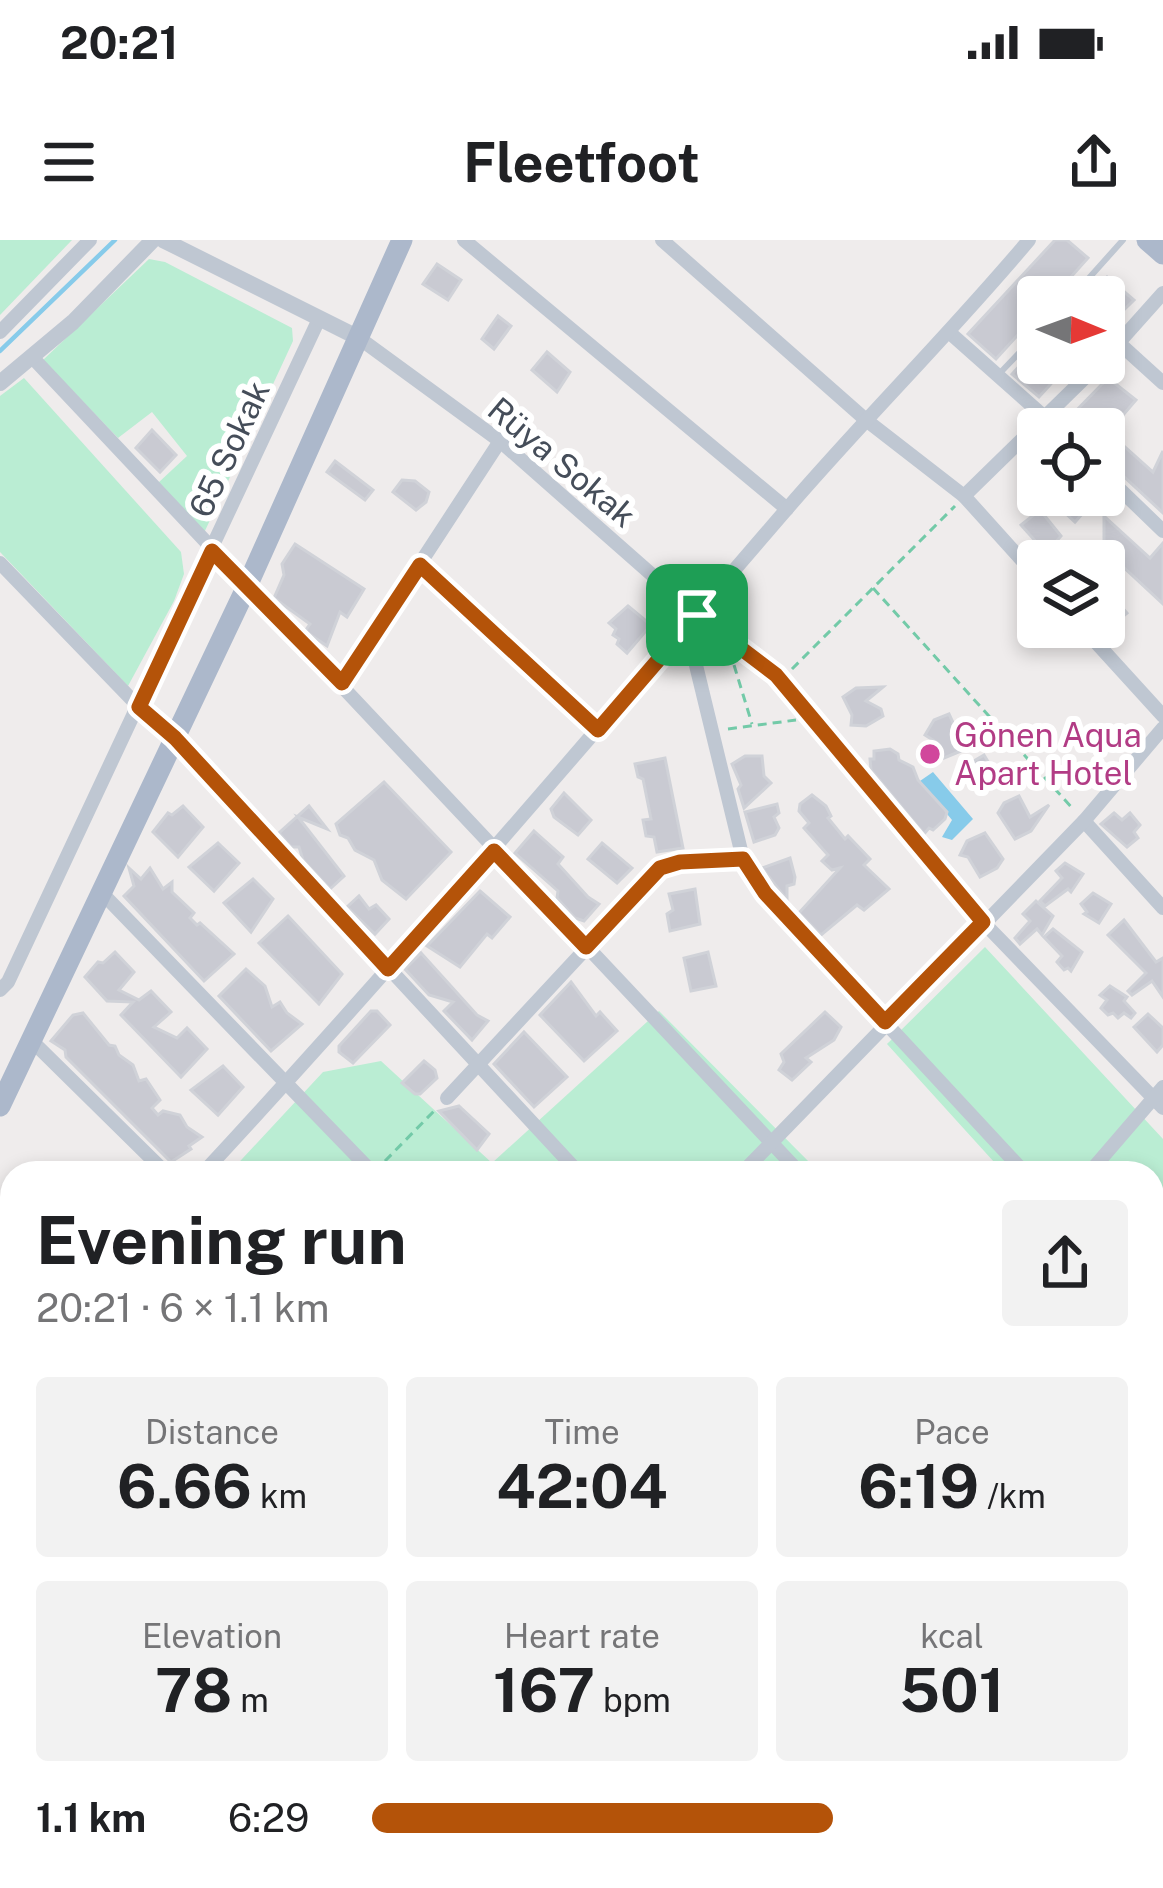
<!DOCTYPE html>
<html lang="en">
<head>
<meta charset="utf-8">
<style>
	:root { --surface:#fff; --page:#f2f2f2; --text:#202124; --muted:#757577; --accent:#b45309 }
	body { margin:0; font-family:"Public Sans",sans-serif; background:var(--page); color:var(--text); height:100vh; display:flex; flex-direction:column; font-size:45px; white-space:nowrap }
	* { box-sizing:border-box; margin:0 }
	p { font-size:39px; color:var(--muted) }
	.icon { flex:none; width:66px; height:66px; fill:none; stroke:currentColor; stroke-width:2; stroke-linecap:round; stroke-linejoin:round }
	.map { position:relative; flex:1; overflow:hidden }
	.panel { position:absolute; left:0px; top:921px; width:1164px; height:729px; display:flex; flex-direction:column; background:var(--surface); border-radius:36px 36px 0 0; box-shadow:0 6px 18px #0003 }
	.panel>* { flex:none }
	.needle { width:78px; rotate:91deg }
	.tools { position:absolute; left:1017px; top:36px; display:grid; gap:24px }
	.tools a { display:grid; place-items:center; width:108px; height:108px; border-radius:12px; background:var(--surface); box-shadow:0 6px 18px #0003; font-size:60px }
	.pin { position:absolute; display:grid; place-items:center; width:102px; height:102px; color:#fff; margin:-51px; border-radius:24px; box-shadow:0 6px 18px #0006 }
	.round { display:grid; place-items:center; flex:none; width:126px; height:126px; border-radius:12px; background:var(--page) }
	.overview { display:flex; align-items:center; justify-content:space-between; height:204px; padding:0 36px }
	h1 { font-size:66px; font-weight:700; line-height:90px }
	.stats { display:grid; grid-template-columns:repeat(3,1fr); gap:18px; height:204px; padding:12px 36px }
	.stats div { display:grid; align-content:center; border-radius:12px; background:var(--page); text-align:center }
	.stats b { font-size:60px; font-weight:700 }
	.stats small { font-size:33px; font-weight:400 }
	.stats p { font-size:33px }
	ul { padding:0 36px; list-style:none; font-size:39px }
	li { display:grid; grid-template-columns:192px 144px 1fr; align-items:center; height:90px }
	li i { height:30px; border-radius:15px; background:var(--accent) }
	.status { display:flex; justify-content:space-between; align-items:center; height:84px; padding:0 60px; background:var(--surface); direction:ltr }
	.status svg { height:33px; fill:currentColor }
	header { display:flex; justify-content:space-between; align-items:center; height:156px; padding:0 36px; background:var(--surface); font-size:54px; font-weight:700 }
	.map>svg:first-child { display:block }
	.green { fill:#baedd3 }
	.water { fill:#87cbea }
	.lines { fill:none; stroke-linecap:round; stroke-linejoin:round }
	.stream { stroke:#87cbea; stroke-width:4.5 }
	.building { fill:#c9cad2; stroke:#d0d2d8; stroke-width:3 }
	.path { stroke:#73caa8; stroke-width:3; stroke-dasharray:9 6; stroke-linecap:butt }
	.service { stroke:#bfc7d2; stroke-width:6 }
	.minor { stroke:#bfc7d2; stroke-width:14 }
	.tertiary { stroke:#bfc7d2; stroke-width:16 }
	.primary { stroke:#acb8cb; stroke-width:21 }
	.route-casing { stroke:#fff; stroke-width:24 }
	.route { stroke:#b45309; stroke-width:15 }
	.hotel-dot { fill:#d1479c; stroke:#fff; stroke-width:4.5 }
	.labels { text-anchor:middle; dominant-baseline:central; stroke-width:12; stroke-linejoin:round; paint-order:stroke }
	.street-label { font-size:33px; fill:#454d59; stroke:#fff }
	.hotel-label { font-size:33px; fill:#b23c85; stroke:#fff; text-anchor:start }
</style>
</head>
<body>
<div class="status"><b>20:21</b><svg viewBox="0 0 49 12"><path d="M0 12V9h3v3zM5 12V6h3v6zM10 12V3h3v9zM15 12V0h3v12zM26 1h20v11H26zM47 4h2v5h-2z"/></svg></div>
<header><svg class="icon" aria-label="menu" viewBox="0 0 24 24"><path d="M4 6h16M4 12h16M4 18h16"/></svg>Fleetfoot<svg class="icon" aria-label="share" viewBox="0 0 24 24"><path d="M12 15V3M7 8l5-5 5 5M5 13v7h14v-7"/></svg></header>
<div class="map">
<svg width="1163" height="1648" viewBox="0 0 1163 1648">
	<rect width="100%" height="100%" fill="#efecec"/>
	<g class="green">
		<polygon points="0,0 72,0 0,75"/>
		<polygon points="149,19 165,22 292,88 293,101 204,293 158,243 187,216 152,172 118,198 43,120"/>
		<polygon points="24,138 181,312 184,334 174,361 128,446 0,312 0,156"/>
		<polygon points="985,707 1163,899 1163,1648 425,1648 409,1638 1152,1638 1152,933 1004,933 887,804"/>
		<polygon points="659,771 820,933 229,933 323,832 381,821 492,923"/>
	</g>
	<polygon class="water" points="933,532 973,579 952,600 942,597 952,580 920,541"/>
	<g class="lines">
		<polyline class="stream" points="0,111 115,0"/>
	</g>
	<g class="building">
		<polygon points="1055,0 1067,0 1088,18 1053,57 1028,57 1034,77 996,119 968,94"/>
		<polygon points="437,24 461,40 448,60 423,44"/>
		<polygon points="1107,37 1134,60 1104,89 1104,57 1088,57"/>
		<polygon points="498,76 511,86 494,109 482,99"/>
		<polygon points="1038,106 1038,123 1070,123 1039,157 1012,134"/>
		<polygon points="547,112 570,132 557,152 532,130"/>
		<polygon points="1108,138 1136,160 1111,189 1105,189 1153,232 1163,211 1163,273 1104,218 1104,189 1070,189 1066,181"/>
		<polygon points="152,190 176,215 160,232 136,208"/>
		<polygon points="335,221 373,250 365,260 327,232"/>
		<polygon points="402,240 415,241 429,252 426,262 416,270 393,252"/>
		<polygon points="1046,255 1082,255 1091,264 1075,282"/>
		<polygon points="1040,270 1061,296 1046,313 1021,285"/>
		<polygon points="1104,276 1150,318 1163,303 1163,364 1104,309"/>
		<polygon points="295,304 364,349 347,377 340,372 327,406 305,391 310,384 274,358 284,335 282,324"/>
		<polygon points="1104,347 1127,373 1109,388 1104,382"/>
		<polygon points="628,366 651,385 627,413 617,404 619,399 613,395 616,389 609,383"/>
		<polygon points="883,447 866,461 881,469 883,476 866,486 851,485 852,475 843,457 856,448"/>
		<polygon points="949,474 955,487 969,497 961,511 944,518 936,502 925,495 934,480"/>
		<polygon points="890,509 898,514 899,520 913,527 918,540 947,572 945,579 933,590 929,588 924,594 871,530 870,519 874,519 874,511"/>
		<polygon points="984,515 995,533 1019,546 978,542 967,525"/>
		<polygon points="745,516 762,516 764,536 771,543 744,568 738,549 741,545 732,524"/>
		<polygon points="665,518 683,608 657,612 654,597 646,596 643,580 651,579 643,539 638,537 635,524"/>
		<polygon points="384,542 451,612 406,659 382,640 374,620 355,610 348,598 340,595 336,584"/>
		<polygon points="564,553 591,580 578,595 554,577 551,569"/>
		<polygon points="812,555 826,566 831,576 828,578 845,599 848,596 870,619 864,625 889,649 864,670 857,665 821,695 799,673 840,628 832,630 822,621 828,615 804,588 809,583 799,571 800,564"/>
		<polygon points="1019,556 1030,577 1049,565 1031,591 1015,599 998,573 1004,563"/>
		<polygon points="777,564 779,573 774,577 779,588 775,595 754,602 745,572"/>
		<polygon points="183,566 203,587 178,617 153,592 168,573 172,575"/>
		<polygon points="309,566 327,589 298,577 344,636 330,649 303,620 299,607 291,607 279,593"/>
		<polygon points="1114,573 1122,580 1130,573 1140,585 1134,592 1138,598 1127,607 1101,584"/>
		<polygon points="534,591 563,617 558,624 588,657 599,664 584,681 575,678 557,658 558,651 515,613"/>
		<polygon points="985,593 1003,619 997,628 980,637 968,617 960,615 967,601"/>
		<polygon points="218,603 239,623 214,651 189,627"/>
		<polygon points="602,603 632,628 617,643 588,619"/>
		<polygon points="790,618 795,637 794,644 787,646 787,660 762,628"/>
		<polygon points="1065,623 1083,634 1071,652 1068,649 1045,666 1040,661 1062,638 1056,631"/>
		<polygon points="129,628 141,639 150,628 163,649 172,642 172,652 194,673 190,678 197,685 200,683 234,714 204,741 124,656 134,646"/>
		<polygon points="253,639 273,659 251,692 224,663"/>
		<polygon points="695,649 700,684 670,691 667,674 673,670 669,654"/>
		<polygon points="480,651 510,677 492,698 487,694 460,727 427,706"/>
		<polygon points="1093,653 1111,664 1099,683 1084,674 1087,672 1081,664"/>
		<polygon points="359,656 369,669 376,665 389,679 375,694 347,667"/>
		<polygon points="1036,661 1053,676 1042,695 1037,689 1020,704 1015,698 1030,681 1023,674"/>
		<polygon points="288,676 342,734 319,764 259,703"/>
		<polygon points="1124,680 1156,722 1163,718 1163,757 1152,741 1132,755 1128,751 1146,733 1108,695"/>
		<polygon points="1053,689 1082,712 1071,731 1068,728 1064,730 1057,722 1062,716 1044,697"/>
		<polygon points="115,712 134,732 119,750 139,760 151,751 171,772 154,787 177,798 187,788 207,809 181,837 121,775 133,762 107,761 85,737 98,722 103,723"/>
		<polygon points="708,712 716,746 691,751 684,718"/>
		<polygon points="421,713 477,775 488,781 472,800 444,771 453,762 429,755 405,729"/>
		<polygon points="246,729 265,746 272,767 280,762 287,773 302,784 271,811 219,756"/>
		<polygon points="571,742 596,776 600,772 617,791 584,821 540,775"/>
		<polygon points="1110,746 1127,757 1124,761 1135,773 1131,778 1124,773 1118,778 1113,773 1108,775 1101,768 1107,760 1100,755"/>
		<polygon points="371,771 377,771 390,785 353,823 339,812 339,806"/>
		<polygon points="825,772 841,787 834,800 806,818 811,822 792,840 779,830 784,822 781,814"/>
		<polygon points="83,773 109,805 115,806 119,815 133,825 139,841 146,839 160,860 152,868 158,875 163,871 180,875 187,887 202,897 189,906 191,909 171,922 66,817 65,810 51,801 73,775"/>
		<polygon points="1148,774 1163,788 1163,805 1157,812 1134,787"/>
		<polygon points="524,792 567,837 534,867 494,824"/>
		<polygon points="424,821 435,830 437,838 420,854 415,854 402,843"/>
		<polygon points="223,826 243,847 218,875 191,850"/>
		<polygon points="459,866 489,894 477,910 439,871"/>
	</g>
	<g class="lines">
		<g class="path">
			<polyline points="432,336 588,481"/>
			<polyline points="873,348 1074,570"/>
			<polyline points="734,425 752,484"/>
			<polyline points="792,429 955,266"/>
			<polyline points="728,489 796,480"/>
			<polyline points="385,921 437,868"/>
			<polyline points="0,1085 12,1093"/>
			<polyline points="1152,1310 1163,1322"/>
			<polyline points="0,1339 12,1347"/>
			<polyline points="1152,1398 1163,1382"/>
			<polyline points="879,1638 889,1648"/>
			<polyline points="1053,1638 1063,1648"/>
		</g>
		<g class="service">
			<polyline points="1072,57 1123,0"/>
			<polyline points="999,134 1038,93"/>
		</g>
		<g class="minor">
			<polyline points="464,0 787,269"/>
			<polyline points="662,0 866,180 964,256 1038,338"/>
			<polyline points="0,92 90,0"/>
			<polyline points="950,93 1058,189"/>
			<polyline points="359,98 500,201 726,400 776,435 983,682 1163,868"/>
			<polyline points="1120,104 1163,143"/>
			<polyline points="32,117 800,933"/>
			<polyline points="1104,119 1163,53"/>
			<polyline points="1104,234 1163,291"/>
			<polyline points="964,256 1100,123"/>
			<polyline points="0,323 139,467 175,498 579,933"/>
			<polyline points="697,375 694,417 743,619 765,653 1025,933"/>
			<polyline points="1082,387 1163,476"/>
			<polyline points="342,443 500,201"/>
			<polyline points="1084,581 1163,668"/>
			<polyline points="103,654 373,933"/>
			<polyline points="0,750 8,742 319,79"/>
			<polyline points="33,802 166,933"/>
			<polyline points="447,858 660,629 680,622 743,619"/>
			<path d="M203 933C403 717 594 493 786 270 865 178 951 93 1029 0"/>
			<polyline points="742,933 1084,581 1163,488"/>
			<polyline points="1089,933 1163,847"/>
			<polyline points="1152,1546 1163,1556"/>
			<polyline points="440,1638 455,1648"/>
			<polyline points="509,1648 516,1638"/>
			<polyline points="974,1648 981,1638"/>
		</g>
		<g class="tertiary">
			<polyline points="163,0 359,98"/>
			<polyline points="0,143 73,82 153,0"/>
		</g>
		<g class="primary">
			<polyline points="1147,0 1163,14"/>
			<polyline points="0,866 248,344 402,0"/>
		</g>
	</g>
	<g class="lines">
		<g class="route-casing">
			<polygon id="route" points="212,311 342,443 420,325 598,490 697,375 776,435 983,682 885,782 765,653 743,619 680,622 660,628 586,707 494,611 388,729 175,498 139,467"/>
		</g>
		<use href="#route" class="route"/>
	</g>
	<circle class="hotel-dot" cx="930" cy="514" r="12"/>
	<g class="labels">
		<g class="street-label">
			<text transform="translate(229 209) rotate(-65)">65 Sokak</text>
			<text transform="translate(562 222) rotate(40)">Rüya Sokak</text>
		</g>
		<g class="hotel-label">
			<text x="954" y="495">Gönen Aqua<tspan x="954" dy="38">Apart Hotel</tspan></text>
		</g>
	</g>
</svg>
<div class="tools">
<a><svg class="needle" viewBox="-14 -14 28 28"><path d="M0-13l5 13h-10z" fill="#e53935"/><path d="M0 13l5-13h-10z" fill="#757577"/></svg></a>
<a><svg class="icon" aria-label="locate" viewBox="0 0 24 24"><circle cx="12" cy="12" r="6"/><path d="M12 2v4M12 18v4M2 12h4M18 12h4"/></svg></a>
<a><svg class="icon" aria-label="layers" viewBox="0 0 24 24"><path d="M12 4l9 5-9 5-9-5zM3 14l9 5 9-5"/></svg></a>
</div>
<div class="pin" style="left:697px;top:375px;background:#1e9e55"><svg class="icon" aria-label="arrive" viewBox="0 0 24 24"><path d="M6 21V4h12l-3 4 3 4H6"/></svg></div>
<section class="panel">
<div class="overview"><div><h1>Evening run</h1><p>20:21 · 6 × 1.1 km</p></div><a class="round"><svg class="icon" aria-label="share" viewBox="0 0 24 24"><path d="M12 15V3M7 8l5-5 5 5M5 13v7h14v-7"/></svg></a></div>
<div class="stats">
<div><p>Distance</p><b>6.66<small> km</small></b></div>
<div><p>Time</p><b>42:04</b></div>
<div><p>Pace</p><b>6:19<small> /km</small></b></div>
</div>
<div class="stats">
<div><p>Elevation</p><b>78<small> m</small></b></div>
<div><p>Heart rate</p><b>167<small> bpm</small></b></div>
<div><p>kcal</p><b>501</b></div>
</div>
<ul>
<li><b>1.1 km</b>6:29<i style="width:61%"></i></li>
</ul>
</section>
</div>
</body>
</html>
